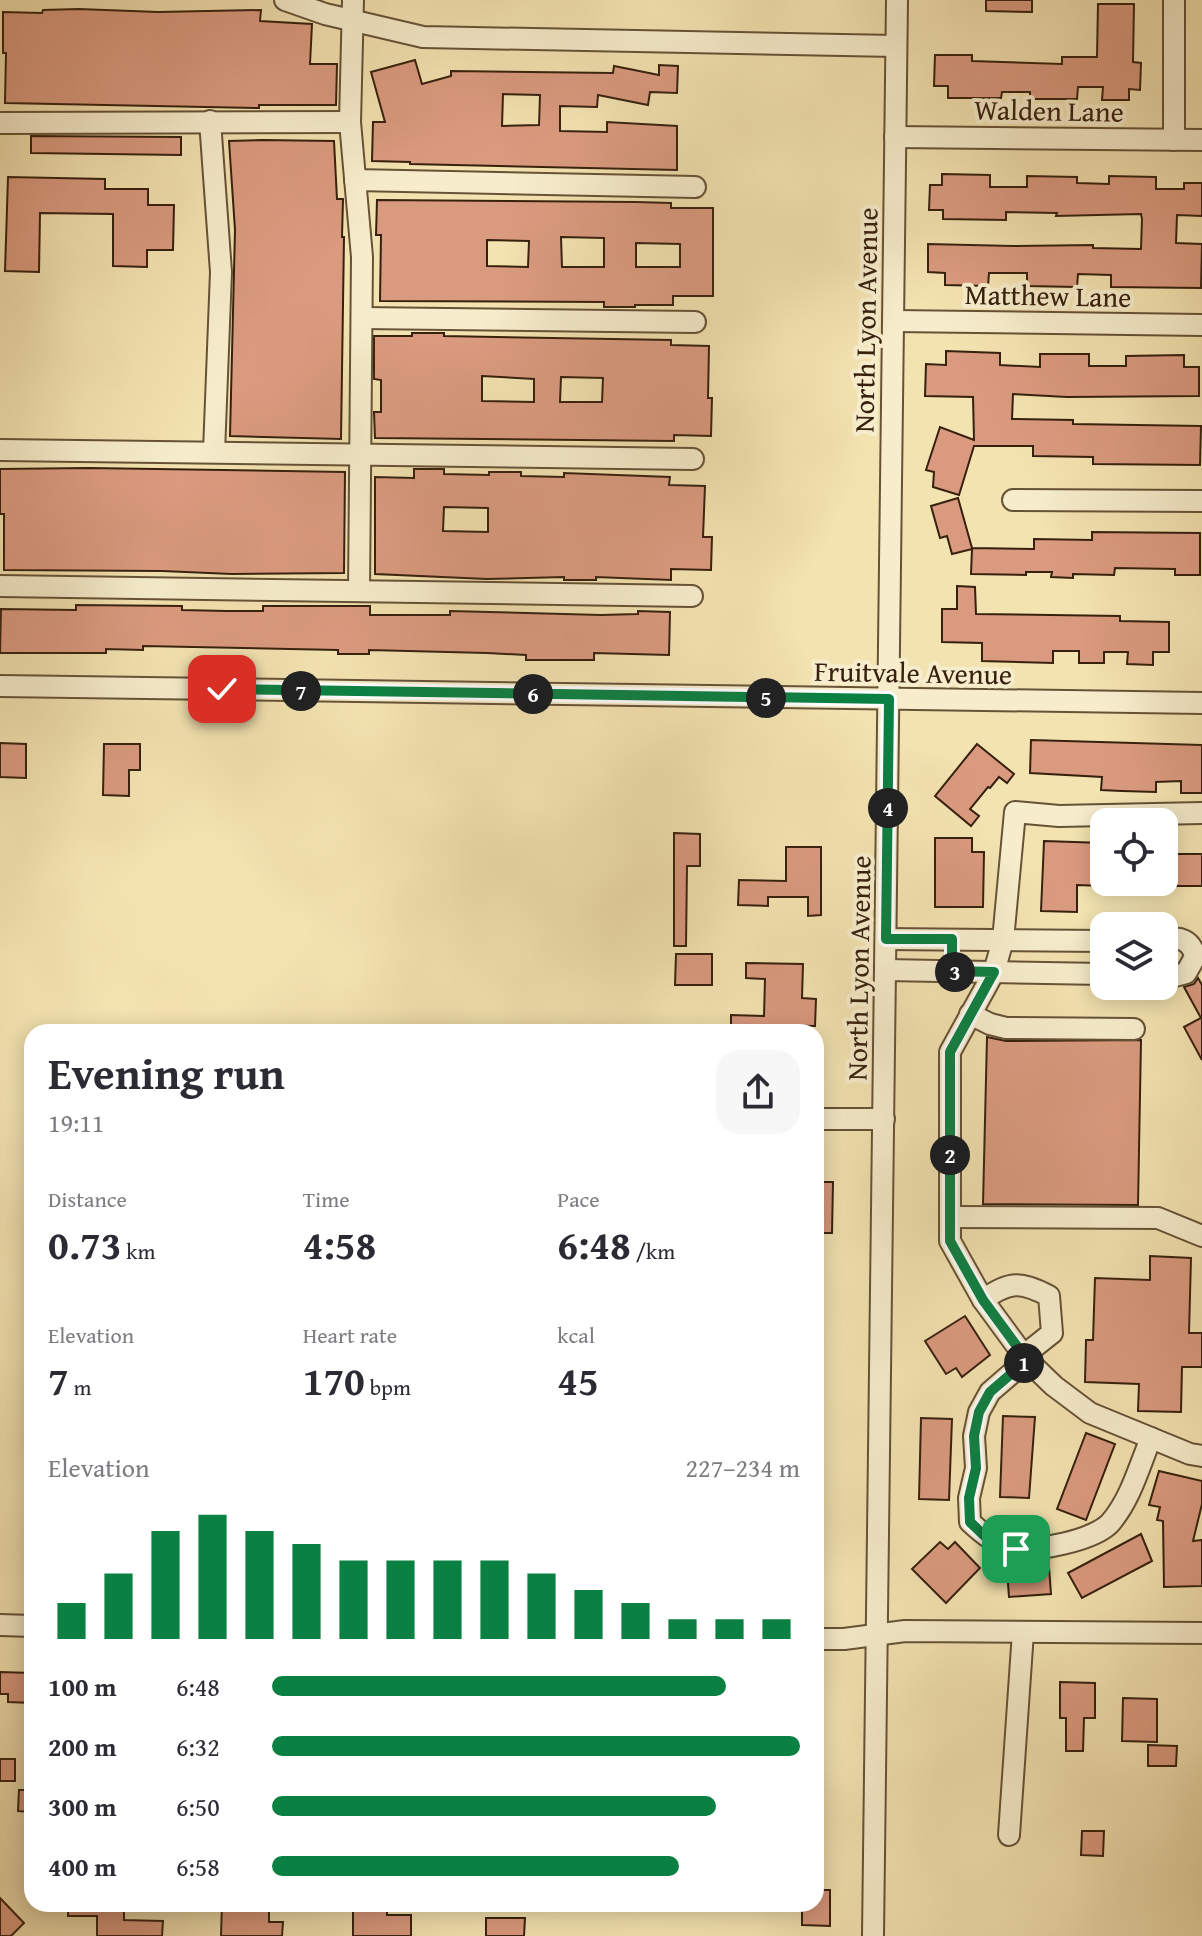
<!DOCTYPE html>
<html lang="en">
<head>
<meta charset="utf-8">
<style>
	:root { --surface:#fff; --page:#f7f7f7; --text:#2b2b33; --muted:#7c7c81; --accent:#0b8043 }
	body { margin:0; font-family:"Gentium Book Plus",serif; background:var(--page); color:var(--text); height:100vh; display:flex; flex-direction:column; font-size:30px; white-space:nowrap }
	* { box-sizing:border-box; margin:0 }
	p { font-size:26px; color:var(--muted) }
	.icon { flex:none; width:44px; height:44px; fill:none; stroke:currentColor; stroke-width:2; stroke-linecap:round; stroke-linejoin:round }
	.map { position:relative; flex:1; overflow:hidden }
	.sheet { position:absolute; left:24px; top:1024px; width:800px; height:888px; display:flex; flex-direction:column; background:var(--surface); border-radius:24px; box-shadow:0 4px 20px #0003 }
	.sheet>* { flex:none }
	.controls { position:absolute; left:1090px; top:808px; display:grid; gap:16px }
	.controls a { display:grid; place-items:center; width:88px; height:88px; border-radius:16px; background:var(--surface); box-shadow:0 4px 20px #0003; font-size:40px }
	.pin { position:absolute; display:grid; place-items:center; width:68px; height:68px; color:#fff; margin:-34px; border-radius:16px; box-shadow:0 4px 12px #0006 }
	.km { position:absolute; width:40px; height:40px; margin:-20px; border-radius:50%; background:#222; color:#fff; font-size:22px; line-height:40px; text-align:center }
	.round { display:grid; place-items:center; flex:none; width:84px; height:84px; border-radius:24px; background:var(--page) }
	.headline { display:flex; align-items:center; justify-content:space-between; height:136px; padding:0 24px }
	h1 { font-size:44px; font-weight:600; line-height:60px }
	.metrics { display:grid; grid-template-columns:repeat(3,1fr); gap:12px; height:136px; padding:8px 24px }
	.metrics div { display:grid; align-content:center }
	.metrics b { font-size:40px; font-weight:600 }
	.metrics small { font-size:22px; font-weight:400 }
	.metrics p { font-size:22px }
	.chart { height:224px; padding:16px 24px }
	.chart p { display:flex; justify-content:space-between }
	.chart svg { width:100%; height:144px; margin-top:8px; stroke:var(--accent); stroke-width:6 }
	ul { padding:0 24px; list-style:none; font-size:26px }
	li { display:grid; grid-template-columns:128px 96px 1fr; align-items:center; height:60px }
	li i { height:20px; border-radius:10px; background:var(--accent) }
	.map>svg:first-child { display:block }
	.building { fill:#da9a7f; stroke:#37210e; stroke-width:2; fill-rule:evenodd }
	.lines { fill:none; stroke-linecap:round; stroke-linejoin:round }
	.minor-casing { stroke:#665237; stroke-width:24 }
	.minor { stroke:#f7edcc; stroke-width:20 }
	.route-casing { stroke:#fff; stroke-width:16 }
	.route { stroke:#0b8043; stroke-width:10 }
	.labels { text-anchor:middle; dominant-baseline:central; stroke-width:8; stroke-linejoin:round; paint-order:stroke }
	.street-label { font-size:28px; fill:#37210e; stroke:#f7edcc }
</style>
</head>
<body>
<div class="map">
<svg width="1202" height="1936" viewBox="0 0 1202 1936">
	<rect width="100%" height="100%" fill="#f3e3b1"/>
	<filter id="stains"><feTurbulence type="fractalNoise" baseFrequency=".0025" numOctaves="4"/><feColorMatrix values="0 0 0 0 .2 0 0 0 0 .09 0 0 0 0 .02 0 0 0 .5 -.17"/></filter>
	<radialGradient id="worn" r=".72"><stop offset=".6" stop-color="#630" stop-opacity="0"/><stop offset="1" stop-color="#630" stop-opacity=".3"/></radialGradient>
	<g class="building">
		<polygon points="986,0 1032,0 1032,12 986,11"/>
		<polygon points="1098,4 1134,4 1133,62 1141,63 1140,90 1129,89 1129,100 1102,100 1103,87 1078,87 1077,99 1030,99 1030,92 1002,92 1001,98 948,98 948,86 934,86 935,55 972,55 972,61 1062,64 1062,57 1097,57"/>
		<polygon points="79,9 158,12 261,10 260,21 312,24 310,64 337,64 336,105 259,105 259,108 5,103 6,53 3,53 3,12 42,13 43,10"/>
		<path d="M415 60 422 84 451 76V71L613 73 614 66 659 75V65L678 66 677 93 650 92 648 105 598 95 597 107 560 106V131L607 132V122L677 126V170L410 164V162L372 161 373 122H385L371 72ZM503 94 540 95 539 125 502 126Z"/>
		<polygon points="31,136 181,137 181,155 31,153"/>
		<polygon points="262,140 334,141 337,199 343,199 342,237 344,237 341,439 230,436 235,230 229,141"/>
		<polygon points="942,174 990,175 990,187 1027,187 1027,176 1077,177 1077,183 1109,184 1109,176 1156,177 1156,189 1184,189 1184,183 1202,183 1202,216 1177,215 1176,243 1202,244 1201,288 1111,287 1111,275 1078,274 1077,287 1027,286 1027,273 989,273 988,286 945,285 945,273 928,272 928,244 1013,246 1093,245 1093,248 1141,249 1142,219 1141,214 1056,216 1057,213 1006,212 1006,220 943,219 943,210 929,210 930,185 942,185"/>
		<polygon points="8,177 105,179 105,189 148,189 148,205 174,205 173,250 147,250 147,267 113,266 113,214 40,213 39,272 5,271"/>
		<path d="M377 200 636 202 671 203V208H713V296H673V305H635V307H604V302L380 301 381 235H376ZM561 237 604 238V267H562ZM487 240 529 241 528 267 487 266ZM636 243 680 244V267H636Z"/>
		<path d="M412 333H444V336L671 340V345L709 346 708 398H712L711 436 674 435V441L375 438 374 412H381V380L374 379V336H412ZM482 376 534 379V402L482 401ZM561 377 603 378 602 402H560Z"/>
		<polygon points="946,351 1000,353 1000,365 1040,367 1040,354 1089,354 1089,366 1126,366 1126,356 1184,355 1184,367 1199,367 1199,396 1067,397 1013,394 1012,419 1073,420 1073,424 1201,426 1200,465 1093,464 1093,457 1033,456 1033,446 974,446 959,495 933,487 934,472 926,470 940,427 974,440 973,397 925,396 926,364 946,365"/>
		<polygon points="88,468 345,472 344,573 232,574 162,571 4,570 4,514 0,514 0,469"/>
		<path d="M414 469H444V474L489 475V472H521V476L564 477V473L670 477 669 485 705 486 703 537H712L711 570 671 569V580L596 577V580H564V577L487 579 375 574V477L414 478ZM444 507 488 508V532L443 531Z"/>
		<polygon points="958,498 972,548 1034,549 1034,539 1092,540 1092,532 1200,533 1200,575 1175,575 1175,569 1115,568 1114,575 1073,574 1073,578 1051,577 1052,572 1026,572 1026,575 971,574 972,549 952,554 947,536 940,538 931,506"/>
		<polygon points="957,586 975,587 976,614 1120,616 1120,621 1169,622 1169,652 1153,652 1153,665 1127,664 1128,652 1104,652 1104,663 1079,663 1079,651 1053,651 1053,663 982,661 982,643 942,642 942,609 957,609"/>
		<polygon points="76,605 182,606 182,610 227,611 263,611 263,606 370,606 370,615 450,615 450,611 601,615 638,614 638,611 670,612 669,655 594,653 594,660 526,660 526,655 487,653 369,650 369,654 338,654 338,650 143,646 143,650 106,649 106,653 0,653 1,609 76,610"/>
		<polygon points="1031,740 1202,745 1202,793 1181,793 1181,781 1156,782 1156,792 1122,791 1101,790 1102,777 1030,773"/>
		<polygon points="0,743 26,744 26,778 0,777"/>
		<polygon points="104,744 140,744 140,770 129,770 129,796 103,795"/>
		<polygon points="977,744 1014,774 1007,783 999,777 990,788 988,787 970,809 979,816 971,826 935,796"/>
		<polygon points="674,833 700,834 700,866 687,866 686,946 674,946"/>
		<polygon points="935,838 972,838 972,852 984,852 983,907 935,907"/>
		<polygon points="1044,841 1104,843 1104,886 1077,885 1077,912 1041,911"/>
		<polygon points="786,847 821,847 821,915 808,916 808,897 768,897 768,906 738,905 739,880 786,881"/>
		<rect x="1164" y="854" width="38" height="32"/>
		<polygon points="676,954 712,954 712,985 675,985"/>
		<polygon points="746,963 803,964 802,998 816,999 815,1026 766,1025 766,1032 731,1032 731,1015 764,1016 765,979 746,978"/>
		<polygon points="1198,978 1202,985 1202,1060 1184,1027 1201,1018 1184,987 1194,984"/>
		<polygon points="987,1037 1006,1041 1141,1040 1138,1205 983,1204"/>
		<polygon points="816,1182 833,1182 832,1233 816,1233"/>
		<polygon points="1150,1256 1191,1258 1189,1333 1202,1333 1202,1367 1182,1367 1181,1412 1138,1411 1139,1384 1085,1382 1086,1340 1093,1340 1095,1278 1150,1280"/>
		<polygon points="965,1316 990,1355 962,1377 956,1368 946,1374 925,1341"/>
		<polygon points="1003,1416 1035,1417 1029,1498 1000,1497"/>
		<polygon points="921,1418 952,1419 949,1500 919,1499"/>
		<polygon points="1086,1433 1115,1444 1086,1520 1057,1509"/>
		<polygon points="1159,1471 1202,1481 1202,1504 1193,1541 1202,1540 1202,1586 1164,1587 1163,1521 1157,1520 1160,1507 1149,1505"/>
		<polygon points="1141,1534 1152,1561 1082,1598 1068,1573"/>
		<polygon points="940,1542 948,1549 955,1542 980,1568 946,1603 912,1569"/>
		<polygon points="1049,1567 1051,1594 1009,1597 1007,1570"/>
		<polygon points="0,1672 32,1673 32,1703 8,1702 8,1694 0,1694"/>
		<polygon points="1060,1682 1095,1683 1095,1718 1084,1718 1083,1751 1066,1751 1066,1718 1060,1718"/>
		<polygon points="1123,1698 1157,1699 1157,1742 1122,1741"/>
		<polygon points="1148,1745 1177,1746 1176,1766 1148,1766"/>
		<rect x="0" y="1759" width="15" height="22"/>
		<polygon points="19,1790 32,1790 32,1812 18,1811"/>
		<polygon points="1082,1831 1104,1831 1103,1856 1081,1855"/>
		<polygon points="816,1890 830,1890 830,1926 802,1925 802,1904 816,1904"/>
		<polygon points="0,1898 24,1923 11,1936 0,1936"/>
		<polygon points="68,1904 124,1904 124,1920 163,1921 162,1936 97,1936 97,1916 68,1916"/>
		<polygon points="222,1904 269,1904 269,1922 283,1922 282,1936 221,1936"/>
		<polygon points="353,1908 387,1908 387,1915 411,1915 411,1936 353,1936"/>
		<polygon points="486,1918 525,1918 524,1936 486,1936"/>
	</g>
	<g class="lines">
		<g class="minor-casing">
			<g id="minor">
				<polyline points="285,0 325,14 423,37 896,46"/>
				<polyline points="353,0 350,122 362,257 359,591"/>
				<polyline points="210,121 221,272 214,452"/>
				<polyline points="0,123 350,122"/>
				<polyline points="895,137 1202,140"/>
				<polyline points="1174,140 1174,0"/>
				<polyline points="355,180 695,187"/>
				<polyline points="362,318 695,322"/>
				<polyline points="894,321 1202,325"/>
				<polyline points="0,450 693,459"/>
				<polyline points="1013,500 1202,501"/>
				<polyline points="0,586 692,596"/>
				<polyline points="0,686 1202,703"/>
				<polyline points="1202,813 1059,816 1015,812 1003,940 994,972 950,1052 950,1241 983,1300 1027,1360 1054,1386 1090,1413 1190,1454 1202,1456"/>
				<polyline points="886,939 1104,941"/>
				<path d="M1164 942C1179 934 1192 941 1195 957L1186 973 1175 976 1164 972"/>
				<polyline points="886,970 1104,974"/>
				<polyline points="970,1014 990,1024 1006,1028 1134,1029"/>
				<polyline points="816,1119 884,1119"/>
				<polyline points="950,1217 1158,1218 1202,1236"/>
				<path d="M983 1300C1009 1281 1021 1281 1049 1296L1052 1333 1023 1356"/>
				<path d="M1027 1360 990 1392 979 1412 974 1436 976 1468 969 1498 970 1522C984 1535 994 1543 1012 1547 1034 1553 1096 1540 1111 1522 1131 1498 1139 1467 1151 1438"/>
				<polyline points="0,1625 32,1626"/>
				<polyline points="816,1639 844,1639 905,1631 1202,1633"/>
				<polyline points="1009,1835 1023,1632"/>
				<polyline points="873,1936 897,0"/>
			</g>
		</g>
		<use href="#minor" class="minor"/>
	</g>
	<g class="lines">
		<g class="route-casing">
			<polyline id="route" points="222,689 889,699 886,939 952,939 952,971 994,972 950,1052 950,1241 983,1300 1027,1360 990,1392 979,1412 974,1436 976,1468 969,1498 970,1522 989,1540 1016,1549"/>
		</g>
		<use href="#route" class="route"/>
	</g>
	<g class="labels">
		<g class="street-label">
			<text transform="translate(1049 110) rotate(1)">Walden Lane</text>
			<text transform="translate(1048 295) rotate(1)">Matthew Lane</text>
			<text transform="translate(865 320) rotate(-89)">North Lyon Avenue</text>
			<text transform="translate(913 672) rotate(1)">Fruitvale Avenue</text>
			<text transform="translate(858 968) rotate(-89)">North Lyon Avenue</text>
		</g>
	</g>
	<rect width="100%" height="100%" filter="url(#stains)"/>
	<rect width="100%" height="100%" fill="url(#worn)"/>
</svg>
<div class="controls">
<a><svg class="icon" aria-label="locate" viewBox="0 0 24 24"><circle cx="12" cy="12" r="6"/><path d="M12 2v4M12 18v4M2 12h4M18 12h4"/></svg></a>
<a><svg class="icon" aria-label="layers" viewBox="0 0 24 24"><path d="M12 4l9 5-9 5-9-5zM3 14l9 5 9-5"/></svg></a>
</div>
<div class="pin" style="left:1016px;top:1549px;background:#1e9e55"><svg class="icon" aria-label="arrive" viewBox="0 0 24 24"><path d="M6 21V4h12l-3 4 3 4H6"/></svg></div>
<div class="pin" style="left:222px;top:689px;background:#d93025"><svg class="icon" aria-label="check" viewBox="0 0 24 24"><path d="M5 12l5 5 9-10"/></svg></div>
<b class="km" style="left:1024px;top:1363px">1</b>
<b class="km" style="left:950px;top:1155px">2</b>
<b class="km" style="left:955px;top:972px">3</b>
<b class="km" style="left:888px;top:808px">4</b>
<b class="km" style="left:766px;top:698px">5</b>
<b class="km" style="left:533px;top:694px">6</b>
<b class="km" style="left:301px;top:691px">7</b>
<section class="sheet">
<div class="headline"><div><h1>Evening run</h1><p>19:11</p></div><a class="round"><svg class="icon" aria-label="share" viewBox="0 0 24 24"><path d="M12 15V3M7 8l5-5 5 5M5 13v7h14v-7"/></svg></a></div>
<div class="metrics">
<div><p>Distance</p><b>0.73<small> km</small></b></div>
<div><p>Time</p><b>4:58</b></div>
<div><p>Pace</p><b>6:48<small> /km</small></b></div>
</div>
<div class="metrics">
<div><p>Elevation</p><b>7<small> m</small></b></div>
<div><p>Heart rate</p><b>170<small> bpm</small></b></div>
<div><p>kcal</p><b>45</b></div>
</div>
<div class="chart"><p><span>Elevation</span>227–234 m</p>
<svg viewBox="0 0 160 44" preserveAspectRatio="none"><path d="M5 44V33M15 44V24M25 44V11M35 44V6M45 44V11M55 44V15M65 44V20M75 44V20M85 44V20M95 44V20M105 44V24M115 44V29M125 44V33M135 44V38M145 44V38M155 44V38"/></svg>
</div>
<ul>
<li><b>100 m</b>6:48<i style="width:86%"></i></li>
<li><b>200 m</b>6:32<i style="width:100%"></i></li>
<li><b>300 m</b>6:50<i style="width:84%"></i></li>
<li><b>400 m</b>6:58<i style="width:77%"></i></li>
</ul>
</section>
</div>
</body>
</html>
